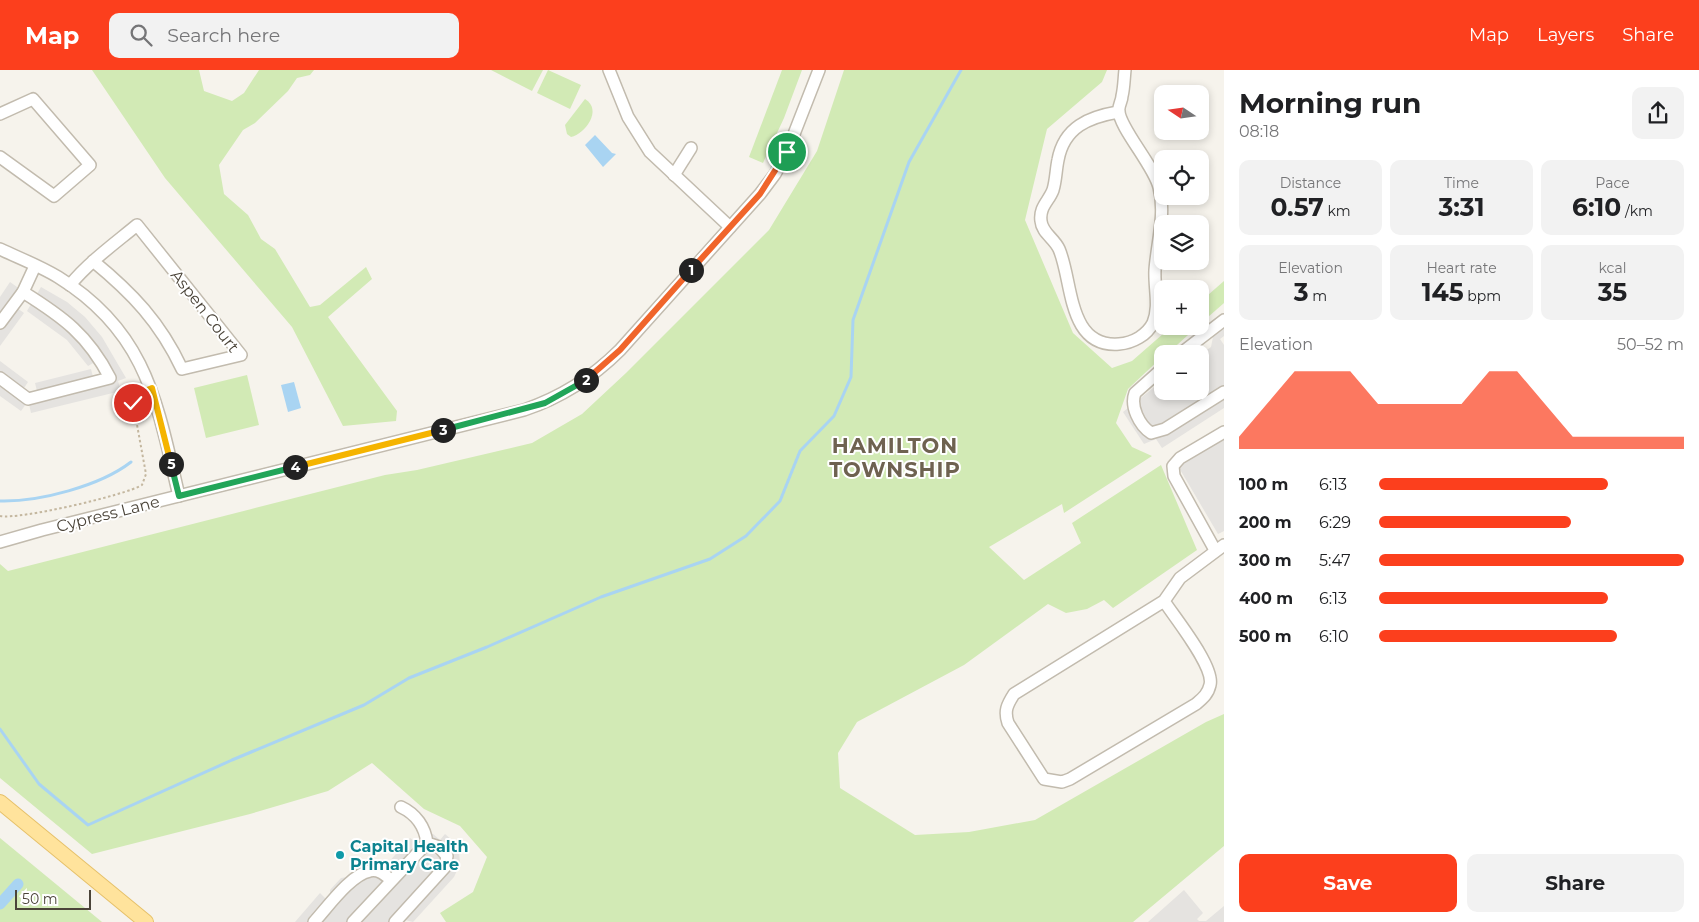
<!DOCTYPE html>
<html lang="en">
<head>
<meta charset="utf-8">
<style>
	:root { --surface:#fff; --page:#f2f2f2; --text:#202124; --muted:#757577; --accent:#fc3f1d }
	body { margin:0; font-family:Montserrat,sans-serif; background:var(--page); color:var(--text); height:100vh; display:flex; flex-direction:column; font-size:19px; white-space:nowrap }
	* { box-sizing:border-box; margin:0 }
	p { font-size:16px; color:var(--muted) }
	.icon { flex:none; width:28px; height:28px; fill:none; stroke:currentColor; stroke-width:2; stroke-linecap:round; stroke-linejoin:round }
	.map { position:relative; flex:1; overflow:hidden }
	.panel { display:flex; flex-direction:column; background:var(--surface); width:475px }
	.panel>* { flex:none }
	.needle { width:32px; rotate:283deg }
	.buttons { position:absolute; left:1154px; top:15px; display:grid; gap:10px }
	.buttons a { display:grid; place-items:center; width:55px; height:55px; border-radius:10px; background:var(--surface); box-shadow:0 2px 8px #0003; font-size:25px }
	.scale { position:absolute; left:15px; bottom:12px; width:76px; box-sizing:border-box; padding-left:5px; border:2px solid #4b4439; border-top:0; font-size:14px; line-height:18px; white-space:nowrap; color:#4b4439; -webkit-text-stroke:4px #fff; paint-order:stroke }
	.pin { position:absolute; display:grid; place-items:center; width:42px; height:42px; color:#fff; margin:-21px; border:2px solid #fff; border-radius:50%; box-shadow:0 1px 5px #0007 }
	.km { position:absolute; width:25px; height:25px; margin:-12px; border-radius:50%; background:#222; color:#fff; font-size:14px; line-height:25px; text-align:center }
	.round { display:grid; place-items:center; flex:none; width:52px; height:52px; border-radius:10px; background:var(--page) }
	.overview { display:flex; align-items:center; justify-content:space-between; height:85px; padding:0 15px }
	h1 { font-size:28px; font-weight:700; line-height:38px }
	.figures { display:grid; grid-template-columns:repeat(3,1fr); gap:8px; height:85px; padding:5px 15px }
	.figures div { display:grid; align-content:center; border-radius:10px; background:var(--page); text-align:center }
	.figures b { font-size:25px; font-weight:700 }
	.figures small { font-size:14px; font-weight:400 }
	.figures p { font-size:14px }
	.chart { height:140px; padding:10px 15px }
	.chart p { display:flex; justify-content:space-between }
	.chart svg { width:100%; height:90px; margin-top:5px; fill:var(--accent); opacity:.7 }
	.action { display:flex; gap:10px; margin-top:auto; padding:10px 15px }
	.action a { flex:1; height:58px; border-radius:10px; background:var(--accent); color:#fff; font-size:20px; font-weight:700; line-height:58px; text-align:center }
	.action a+a { background:var(--page); color:var(--text) }
	ul { padding:0 15px; list-style:none; font-size:16px }
	li { display:grid; grid-template-columns:80px 60px 1fr; align-items:center; height:38px }
	li i { height:12px; border-radius:6px; background:var(--accent) }
	header { display:flex; align-items:center; gap:30px; box-sizing:border-box; height:70px; padding:0 25px; background:var(--accent); color:#fff }
	header strong { font-size:24px }
	nav { display:flex; gap:28px; margin-inline-start:auto; font-size:18px }
	.search { width:350px; height:45px; background:var(--page); display:flex; align-items:center; gap:12px; box-sizing:border-box; padding:0 18px; border-radius:10px; color:var(--muted); font-size:19px }
	main { display:flex; flex:1; min-height:0 }
	.map>svg:first-child { display:block }
	.green { fill:#d2eab5 }
	.parking { fill:#e5e3e0 }
	.water { fill:#a9d4f2 }
	.lines { fill:none; stroke-linecap:round; stroke-linejoin:round }
	.stream { stroke:#a9d4f2; stroke-width:3 }
	.canal { stroke:#a9d4f2; stroke-width:11 }
	.minor-casing { stroke:#c2bbae; stroke-width:14 }
	.major-casing { stroke:#e6c16a; stroke-width:16 }
	.path { stroke:#c4b79f; stroke-width:2; stroke-dasharray:2.5 2.5; stroke-linecap:butt }
	.minor { stroke:#fff; stroke-width:11 }
	.major { stroke:#ffe39c; stroke-width:14 }
	.split-1-casing { stroke:#fff; stroke-width:10 }
	.split-2-casing { stroke:#fff; stroke-width:10 }
	.split-3-casing { stroke:#fff; stroke-width:10 }
	.split-4-casing { stroke:#fff; stroke-width:10 }
	.split-5-casing { stroke:#fff; stroke-width:10 }
	.split-6-casing { stroke:#fff; stroke-width:10 }
	.split-1 { stroke:#f0652b; stroke-width:6 }
	.split-2 { stroke:#f0652b; stroke-width:6 }
	.split-3 { stroke:#22a559; stroke-width:6 }
	.split-4 { stroke:#f5b400; stroke-width:6 }
	.split-5 { stroke:#22a559; stroke-width:6 }
	.split-6 { stroke:#f5b400; stroke-width:6 }
	.culture-dot { fill:#0f9aa8; stroke:#fff; stroke-width:2 }
	.labels { text-anchor:middle; dominant-baseline:central; stroke-width:4; stroke-linejoin:round; paint-order:stroke }
	.street-label { font-size:16px; fill:#4b4439; stroke:#fff }
	.culture-label { font-size:16px; font-weight:bold; fill:#0d838f; stroke:#fff; text-anchor:start }
	.district-label { font-size:21px; font-weight:bold; letter-spacing:1px; fill:#6e6250; stroke:#fff }
</style>
</head>
<body>
<header>
<strong>Map</strong>
<div class="search"><svg class="icon" aria-label="search" viewBox="0 0 24 24"><circle cx="10" cy="10" r="6"/><path d="M15 15l6 6"/></svg>Search here</div>
<nav><a>Map</a><a>Layers</a><a>Share</a></nav>
</header>
<main>
<div class="map">
<svg width="1224" height="852" viewBox="0 0 1224 852">
	<rect width="100%" height="100%" fill="#f6f3ec"/>
	<g class="green">
		<polygon points="92,0 199,0 204,21 232,31 244,23 259,0 314,0 310,5 297,8 288,21 255,53 243,60 219,95 224,124 248,145 261,169 275,179 310,237 320,235 366,197 372,209 328,247 397,341 396,351 343,356 292,257 165,108"/>
		<polygon points="491,0 543,0 532,21"/>
		<polygon points="548,0 581,15 570,39 537,23"/>
		<polygon points="782,0 802,0 784,48 763,93 749,87"/>
		<polygon points="844,0 1107,0 1102,12 1047,59 1025,150 1073,263 1112,298 1132,291 1172,256 1198,256 1167,284 1162,284 1162,287 1128,319 1116,353 1132,377 1152,386 1064,443 1062,434 989,477 1024,510 1081,473 1072,453 1161,395 1197,480 1113,538 1104,530 1087,539 1066,543 1048,534 964,595 857,652 838,683 840,718 915,765 969,762 1035,750 1206,652 1224,644 1224,776 1133,852 446,852 440,843 473,822 487,787 460,756 424,739 372,693 328,721 250,744 92,784 0,708 0,494 8,501 385,405 417,400 532,373 582,344 626,303 769,160 817,81"/>
		<path d="M585 29C603 40 585 64 571 67L567 64 565 55Z"/>
		<polygon points="1224,211 1224,233 1200,254 1200,232"/>
		<polygon points="247,305 259,355 206,368 194,318"/>
		<polygon points="0,768 102,852 0,852"/>
	</g>
	<g class="parking">
		<polygon points="10,212 17,217 23,232 17,238 24,243 0,276 0,227"/>
		<polygon points="41,217 67,232 85,247 102,267 126,308 118,311 121,321 31,343 29,334 26,334 21,341 0,326 0,291 28,312 24,318 29,321 37,321 35,313 91,299 93,307 101,304 95,292 88,296 67,270 27,241"/>
		<polygon points="1224,256 1224,266 1220,269 1224,275 1224,338 1162,378 1156,369 1144,374 1123,342 1162,311 1162,321 1200,321 1200,285 1211,277 1214,262"/>
		<polygon points="1224,369 1224,461 1218,464 1178,396"/>
		<polygon points="433,764 440,770 445,764 453,771 459,780 460,794 454,807 413,852 405,850 403,852 295,852 320,823 327,830 330,827 330,820 341,808 347,807 360,797 368,796 378,795 394,800 395,799 388,793 410,768 418,773"/>
		<polygon points="1184,820 1203,843 1197,849 1199,851 1206,851 1224,836 1224,852 1148,852"/>
	</g>
	<g class="water">
		<polygon points="595,65 612,83 616,84 603,97 585,75"/>
		<polygon points="294,312 301,338 288,342 281,315"/>
	</g>
	<g class="lines">
		<g class="stream">
			<path d="M0 431C39 432 100 416 131 392"/>
			<polyline points="0,659 39,714 88,755 232,690 364,635 409,608 487,577 601,527 710,489 746,466 780,431 800,381 834,346 851,307 853,250 909,92 961,0"/>
		</g>
		<polyline class="canal" points="0,834 18,814"/>
		<g class="minor-casing">
			<g id="minor">
				<polyline points="609,0 628,47 650,82 730,157"/>
				<path d="M1118 42C1089 47 1064 57 1058 90 1056 99 1056 110 1053 120 1049 131 1039 137 1041 151 1042 163 1054 168 1059 179 1073 211 1067 278 1119 274 1133 273 1147 265 1153 253 1160 236 1154 218 1155 200 1157 173 1166 144 1159 117 1154 96 1119 57 1119 41 1118 36 1122 31 1122 26 1124 18 1124 9 1125 0"/>
				<polyline points="0,44 33,29 90,95 54,126 0,87"/>
				<polyline points="674,105 691,78"/>
				<path d="M0 179C19 188 40 196 58 207 147 262 157 333 179 426"/>
				<path d="M70 215C89 192 114 174 137 155L241 285 182 299C160 252 132 223 93 191"/>
				<polyline points="0,253 23,222 35,196"/>
				<polyline points="1180,284 1224,250"/>
				<path d="M1162 299 1135 323C1130 336 1139 355 1151 363L1165 359 1224 322"/>
				<path d="M0 308 28 329 110 308C88 265 63 247 23 222"/>
				<path d="M0 472 42 460 524 340C562 327 592 308 620 280L760 124 775 104 787 82 819 0"/>
				<polyline points="1215,480 1174,406 1173,396 1180,388 1224,362"/>
				<path d="M1164 531C1175 548 1215 597 1210 615 1208 624 1203 628 1196 634L1070 709 1062 712 1044 709 1008 653C1004 641 1007 635 1014 624L1164 531 1180 508 1224 475"/>
				<path d="M314 852C327 838 351 804 370 801 379 799 385 805 391 810"/>
				<polyline points="353,852 427,773"/>
				<path d="M395 852 445 797 447 786 439 777 427 773C425 757 416 744 401 737"/>
			</g>
		</g>
		<g class="major-casing">
			<polyline id="major" points="0,732 146,852"/>
		</g>
		<path class="path" d="M0 446C19 450 126 425 142 415L146 404 133 333 135 327 141 323"/>
		<use href="#minor" class="minor"/>
		<use href="#major" class="major"/>
	</g>
	<g class="lines">
		<g class="split-1-casing">
			<polyline id="split-1" points="691,200 760,124 787,82"/>
		</g>
		<g class="split-2-casing">
			<polyline id="split-2" points="586,310 620,280 691,200"/>
		</g>
		<g class="split-3-casing">
			<polyline id="split-3" points="443,360 545,333 586,310"/>
		</g>
		<g class="split-4-casing">
			<polyline id="split-4" points="295,397 443,360"/>
		</g>
		<g class="split-5-casing">
			<polyline id="split-5" points="171,394 179,426 295,397"/>
		</g>
		<g class="split-6-casing">
			<polyline id="split-6" points="133,333 140,323 152,318 171,394"/>
		</g>
		<use href="#split-1" class="split-1"/>
		<use href="#split-2" class="split-2"/>
		<use href="#split-3" class="split-3"/>
		<use href="#split-4" class="split-4"/>
		<use href="#split-5" class="split-5"/>
		<use href="#split-6" class="split-6"/>
	</g>
	<circle class="culture-dot" cx="340" cy="785" r="5"/>
	<g class="labels">
		<g class="street-label">
			<text transform="translate(205 241) rotate(52)">Aspen Court</text>
			<text transform="translate(108 444) rotate(-14)">Cypress Lane</text>
		</g>
		<g class="culture-label">
			<text x="350" y="776">Capital Health<tspan x="350" dy="18">Primary Care</tspan></text>
		</g>
		<g class="district-label">
			<text x="895" y="375">HAMILTON<tspan x="895" dy="24">TOWNSHIP</tspan></text>
		</g>
	</g>
</svg>
<div class="buttons">
<a><svg class="needle" viewBox="-14 -14 28 28"><path d="M0-13l5 13h-10z" fill="#e53935"/><path d="M0 13l5-13h-10z" fill="#757577"/></svg></a>
<a><svg class="icon" aria-label="locate" viewBox="0 0 24 24"><circle cx="12" cy="12" r="6"/><path d="M12 2v4M12 18v4M2 12h4M18 12h4"/></svg></a>
<a><svg class="icon" aria-label="layers" viewBox="0 0 24 24"><path d="M12 4l9 5-9 5-9-5zM3 14l9 5 9-5"/></svg></a>
<a>+</a>
<a>−</a>
</div>
<div class="scale">50 m</div>
<div class="pin" style="left:787px;top:82px;background:#1e9e55"><svg class="icon" aria-label="arrive" viewBox="0 0 24 24"><path d="M6 21V4h12l-3 4 3 4H6"/></svg></div>
<div class="pin" style="left:133px;top:333px;background:#d93025"><svg class="icon" aria-label="check" viewBox="0 0 24 24"><path d="M5 12l5 5 9-10"/></svg></div>
<b class="km" style="left:691px;top:200px">1</b>
<b class="km" style="left:586px;top:310px">2</b>
<b class="km" style="left:443px;top:360px">3</b>
<b class="km" style="left:295px;top:397px">4</b>
<b class="km" style="left:171px;top:394px">5</b>
</div>
<section class="panel">
<div class="overview"><div><h1>Morning run</h1><p>08:18</p></div><a class="round"><svg class="icon" aria-label="share" viewBox="0 0 24 24"><path d="M12 15V3M7 8l5-5 5 5M5 13v7h14v-7"/></svg></a></div>
<div class="figures">
<div><p>Distance</p><b>0.57<small> km</small></b></div>
<div><p>Time</p><b>3:31</b></div>
<div><p>Pace</p><b>6:10<small> /km</small></b></div>
</div>
<div class="figures">
<div><p>Elevation</p><b>3<small> m</small></b></div>
<div><p>Heart rate</p><b>145<small> bpm</small></b></div>
<div><p>kcal</p><b>35</b></div>
</div>
<div class="chart"><p><span>Elevation</span>50–52 m</p>
<svg viewBox="0 0 160 44" preserveAspectRatio="none"><path d="M0 44V38L10 22L20 6L30 6L40 6L50 22L60 22L70 22L80 22L90 6L100 6L110 22L120 38L130 38L140 38L150 38L160 38V44z"/></svg>
</div>
<ul>
<li><b>100 m</b>6:13<i style="width:75%"></i></li>
<li><b>200 m</b>6:29<i style="width:63%"></i></li>
<li><b>300 m</b>5:47<i style="width:100%"></i></li>
<li><b>400 m</b>6:13<i style="width:75%"></i></li>
<li><b>500 m</b>6:10<i style="width:78%"></i></li>
</ul>
<div class="action"><a>Save</a><a>Share</a></div>
</section>
</main>
</body>
</html>
